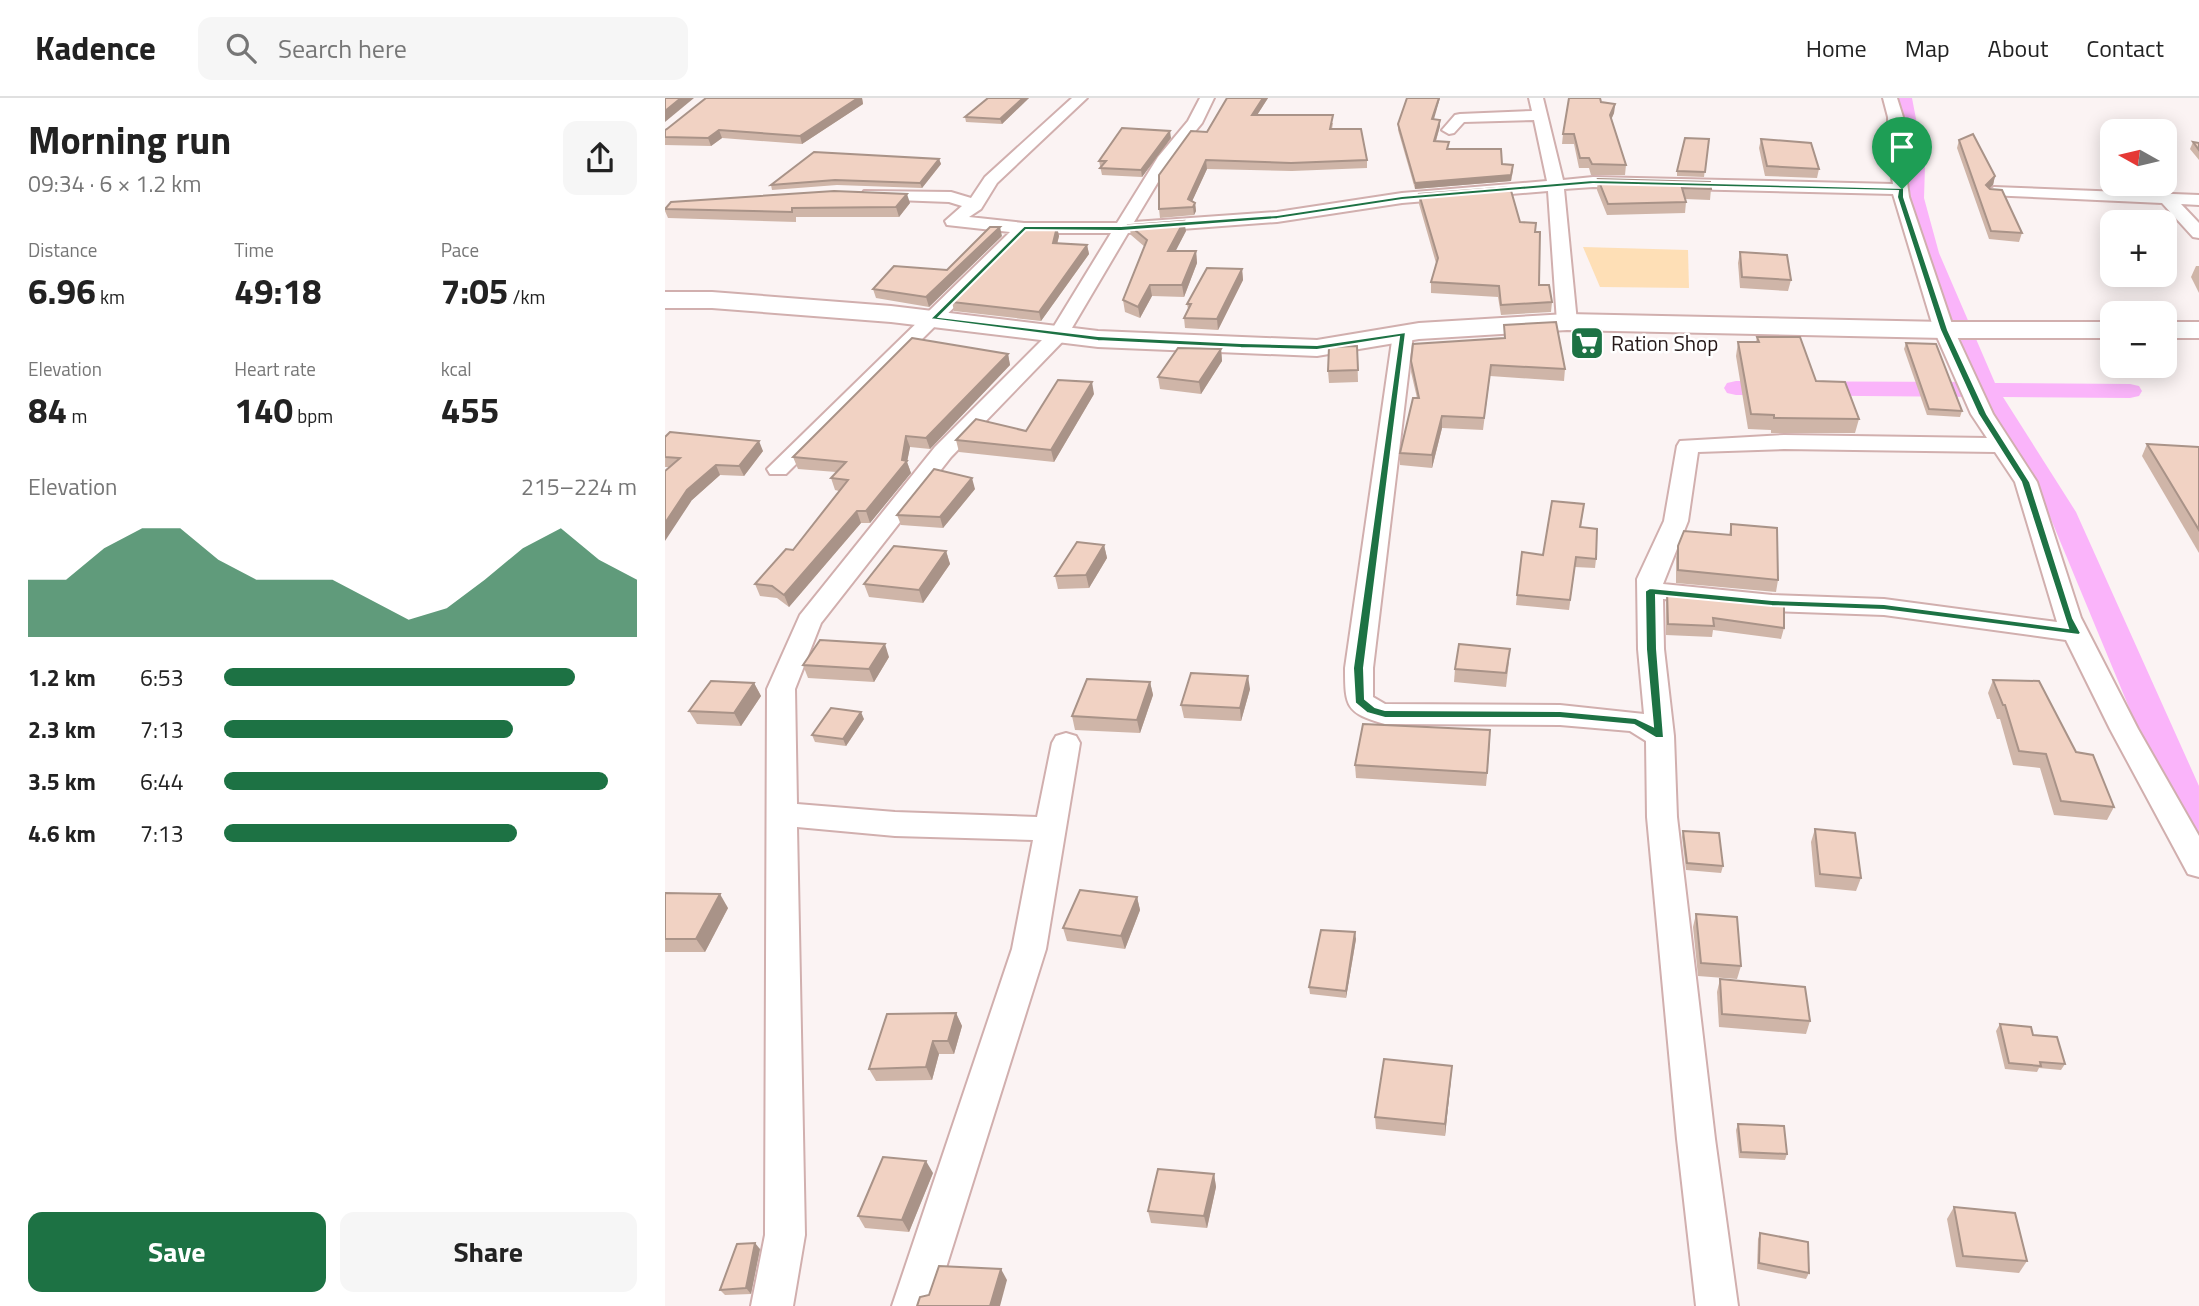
<!DOCTYPE html>
<html lang="en">
<head>
<meta charset="utf-8">
<style>
	:root { --surface:#fff; --page:#f6f6f6; --text:#222; --muted:#767676; --line:#e0e0e0; --accent:#1d7244 }
	body { margin:0; font-family:"Titillium Web",sans-serif; background:var(--page); color:var(--text); height:100vh; display:flex; flex-direction:column; font-size:26px; white-space:nowrap }
	* { box-sizing:border-box; margin:0 }
	p { font-size:23px; color:var(--muted) }
	.icon { flex:none; width:38px; height:38px; fill:none; stroke:currentColor; stroke-width:2; stroke-linecap:round; stroke-linejoin:round }
	.map { position:relative; flex:1; overflow:hidden }
	.side { display:flex; flex-direction:column; background:var(--surface); width:665px }
	.side>* { flex:none }
	.needle { width:46px; rotate:278deg }
	.tools { position:absolute; left:1435px; top:21px; display:grid; gap:14px }
	.tools a { display:grid; place-items:center; width:77px; height:77px; border-radius:14px; background:var(--surface); box-shadow:0 4px 18px #0003; font-size:35px }
	.pin { position:absolute; display:grid; place-items:center; width:60px; height:60px; color:#fff; margin:-72px -30px; border-radius:50% 50% 50% 0; rotate:-45deg; box-shadow:0 0 7px #0007 }
	.pin .icon { rotate:45deg }
	.round { display:grid; place-items:center; flex:none; width:74px; height:74px; border-radius:14px; background:var(--page) }
	.overview { display:flex; align-items:center; justify-content:space-between; height:119px; padding:0 28px }
	h1 { font-size:38px; font-weight:700; line-height:52px }
	.figures { display:grid; grid-template-columns:repeat(3,1fr); gap:10px; height:119px; padding:7px 28px }
	.figures div { display:grid; align-content:center }
	.figures b { font-size:35px; font-weight:700 }
	.figures small { font-size:19px; font-weight:400 }
	.figures p { font-size:19px }
	.chart { height:196px; padding:14px 28px }
	.chart p { display:flex; justify-content:space-between }
	.chart svg { width:100%; height:126px; margin-top:7px; fill:var(--accent); opacity:.7 }
	.action { display:flex; gap:14px; margin-top:auto; padding:14px 28px }
	.action a { flex:1; height:80px; border-radius:14px; background:var(--accent); color:#fff; font-size:28px; font-weight:700; line-height:80px; text-align:center }
	.action a+a { background:var(--page); color:var(--text) }
	ul { padding:0 28px; list-style:none; font-size:23px }
	li { display:grid; grid-template-columns:112px 84px 1fr; align-items:center; height:52px }
	li i { height:18px; border-radius:9px; background:var(--accent) }
	header { display:flex; align-items:center; gap:42px; box-sizing:border-box; height:98px; padding:0 35px; background:var(--surface); border-bottom:2px solid var(--line) }
	header strong { font-size:33px }
	nav { display:flex; gap:38px; margin-inline-start:auto; font-size:24px }
	.search { width:490px; height:63px; background:var(--page); display:flex; align-items:center; gap:18px; box-sizing:border-box; padding:0 24px; border-radius:14px; color:var(--muted); font-size:26px }
	main { display:flex; flex:1; min-height:0 }
	.map>svg:first-child { display:block }
	.green { fill:#fedfb6 }
	.lines { fill:none; stroke-linecap:round; stroke-linejoin:round }
	.canal { fill:#fab4fa; fill-rule:evenodd }
	.street-casing { stroke:#d1afae; stroke-width:4 }
	.secondary-casing { stroke:#d1afae; stroke-width:4 }
	.street { fill:#fff; fill-rule:evenodd }
	.secondary { fill:#fff; fill-rule:evenodd }
	.wall { fill:#cfb5a8 }
	.shaded-wall { fill:#a99388 }
	.building { fill:#f1d2c3; stroke:#a99388; stroke-width:2 }
	.route { fill:#1d7244; stroke:#fff; stroke-width:2; fill-rule:evenodd }
	.labels { text-anchor:middle; dominant-baseline:central; stroke-width:5; stroke-linejoin:round; paint-order:stroke }
	.far-poi-label { font-size:21px; fill:#261919; stroke:#fff; text-anchor:start }
</style>
</head>
<body>
<header>
<strong>Kadence</strong>
<div class="search"><svg class="icon" aria-label="search" viewBox="0 0 24 24"><circle cx="10" cy="10" r="6"/><path d="M15 15l6 6"/></svg>Search here</div>
<nav><a>Home</a><a>Map</a><a>About</a><a>Contact</a></nav>
</header>
<main>
<section class="side">
<div class="overview"><div><h1>Morning run</h1><p>09:34 · 6 × 1.2 km</p></div><a class="round"><svg class="icon" aria-label="share" viewBox="0 0 24 24"><path d="M12 15V3M7 8l5-5 5 5M5 13v7h14v-7"/></svg></a></div>
<div class="figures">
<div><p>Distance</p><b>6.96<small> km</small></b></div>
<div><p>Time</p><b>49:18</b></div>
<div><p>Pace</p><b>7:05<small> /km</small></b></div>
</div>
<div class="figures">
<div><p>Elevation</p><b>84<small> m</small></b></div>
<div><p>Heart rate</p><b>140<small> bpm</small></b></div>
<div><p>kcal</p><b>455</b></div>
</div>
<div class="chart"><p><span>Elevation</span>215–224 m</p>
<svg viewBox="0 0 160 44" preserveAspectRatio="none"><path d="M0 44V24L10 24L20 13L30 6L40 6L50 17L60 24L70 24L80 24L90 31L100 38L110 34L120 24L130 13L140 6L150 17L160 24V44z"/></svg>
</div>
<ul>
<li><b>1.2 km</b>6:53<i style="width:85%"></i></li>
<li><b>2.3 km</b>7:13<i style="width:70%"></i></li>
<li><b>3.5 km</b>6:44<i style="width:93%"></i></li>
<li><b>4.6 km</b>7:13<i style="width:71%"></i></li>
</ul>
<div class="action"><a>Save</a><a>Share</a></div>
</section>
<div class="map">
<svg width="1534" height="1208" viewBox="0 0 1534 1208">
	<rect width="100%" height="100%" fill="#fbf3f3"/>
	<polygon class="green" points="918,149 1023,152 1024,190 935,189"/>
	<g class="lines">
		<polygon class="canal" points="1231,0 1247,0 1260,68 1259,100 1274,155 1330,285 1465,286 1474,288 1477,293 1474,298 1465,300 1338,299 1411,414 1534,688 1534,737 1521,733 1485,660 1383,414 1313,299 1071,297 1062,295 1059,290 1062,285 1071,283 1306,284 1254,155 1239,100 1242,68"/>
		<g class="street-casing">
			<g id="street">
				<path d="M407 0H422L332 85 316 111 304 119 359 125H452L493 59 523 23 535 0H549L537 25 505 64 469 124 612 114 737 95 882 83 869 22 799 24 789 35 784 36 777 32 790 17 795 16 867 13 864 0H878L898 82 928 79 1228 86 1223 55V19L1218 0H1232L1238 19V55L1244 99 1289 232 1328 316 1372 384 1416 520 1473 631 1534 738V779L1523 776 1445 631 1401 542 1219 517 1107 513 1032 503 998 501 999 551 1009 638 1012 719 1050 1041 1073 1208H1031L1012 1041 982 719 981 643 965 633 895 627 720 626C681 615 680 609 680 570L728 236 731 232H745L748 236 708 570V599L720 606 895 607 979 616 973 551 972 481 999 423 1012 348 1015 343 1119 337 1322 340 1306 316 1269 232 1228 96 928 89 899 91 912 224 902 230 892 224 883 93 737 105 612 124 463 135 401 240 286 359 156 525 130 591 132 706 230 714 372 719 387 645 391 638 401 635 411 638 415 645 381 851 269 1208H227L347 851 368 742 230 738 132 729 140 1137 128 1208H86L100 1137 102 591 135 517 270 349 386 233 446 135H364L121 376H105L102 371 345 134 282 127 280 123 297 108 284 104 205 101 197 96 199 93 286 94 306 100 320 79ZM1119 351 1330 354 1350 384 1392 524 1219 501 1107 497 998 486 1023 423 1033 354Z"/>
				<polygon points="1329,89 1534,97 1534,107 1516,106 1534,125 1534,140 1528,139 1497,105 1323,97 1321,94"/>
			</g>
		</g>
		<g class="secondary-casing">
			<g id="secondary">
				<polygon points="0,194 47,194 226,208 433,233 652,242 754,225 902,216 1279,224 1447,224 1447,240 1279,240 902,232 754,241 652,258 433,249 226,224 47,210 0,210"/>
				<rect x="1500" y="224" width="34" height="16"/>
			</g>
		</g>
		<use href="#street" class="street"/>
		<use href="#secondary" class="secondary"/>
	</g>
	<g class="wall">
		<polygon points="41,0 197,0 198,6 137,46 57,40 46,48 0,47 0,32 2,31"/>
		<polygon points="323,0 364,0 337,26 301,24 300,19"/>
		<polygon points="562,0 603,0 592,17 668,25 667,31 702,62 702,70 627,73 542,71 527,103 530,105 531,113 529,117 495,120 494,111"/>
		<polygon points="936,4 950,6 949,15 946,21 961,67 960,77 926,77 924,70 914,70 909,46 897,46 898,36"/>
		<polygon points="769,22 775,22 775,28 771,43 784,51 837,66 848,73 846,83 750,91 733,32 733,26"/>
		<polygon points="506,40 477,79 437,77 434,63"/>
		<polygon points="1044,41 1039,79 1012,78 1012,73"/>
		<polygon points="1096,41 1154,71 1152,80 1100,78 1094,50"/>
		<polygon points="1294,42 1330,78 1328,87 1324,90 1357,135 1354,144 1324,141 1292,50"/>
		<polygon points="1528,44 1534,45 1534,62 1525,51"/>
		<polygon points="274,61 276,66 257,90 172,87 107,92 106,87"/>
		<polygon points="933,81 1046,91 1045,102 1020,101 1021,104 1020,115 942,117 932,92"/>
		<polygon points="754,96 855,124 871,134 874,187 887,204 886,214 836,217 833,199 766,195 766,184 771,165 754,106"/>
		<polygon points="245,105 234,119 131,119 131,124 3,120 0,113 0,110"/>
		<polygon points="464,127 521,133 510,153 531,153 532,165 519,199 487,198 475,220 460,214 458,202 480,149 466,137"/>
		<polygon points="392,129 394,138 392,146 422,147 424,156 376,223 289,213 287,204"/>
		<polygon points="337,138 264,209 211,200 208,191 282,172"/>
		<polygon points="1075,154 1126,182 1123,193 1075,190 1073,165"/>
		<polygon points="1531,168 1534,168 1534,195 1526,179"/>
		<polygon points="577,171 578,182 553,232 520,230 519,220 523,211 522,206"/>
		<polygon points="839,227 900,271 899,283 825,278 818,332 777,330 767,370 735,367 735,355 752,300 746,274 746,263 839,241"/>
		<polygon points="1092,239 1151,283 1194,321 1190,335 1106,335 1106,332 1083,331 1071,258 1073,244 1091,244"/>
		<polygon points="1241,245 1297,313 1295,319 1262,317 1239,251"/>
		<polygon points="692,248 693,284 664,285 663,273"/>
		<polygon points="556,251 557,263 536,296 495,291 493,279"/>
		<polygon points="343,256 345,267 265,351 245,349 242,364 246,375 205,425 196,425 124,509 112,500 95,498 90,486 128,452 174,393 170,392 166,380 171,374 133,371 128,359"/>
		<polygon points="429,296 389,364 294,354 291,342 361,333"/>
		<polygon points="0,339 98,353 79,378 55,377 27,402 5,369 0,369"/>
		<polygon points="1482,346 1534,349 1534,455 1477,358"/>
		<polygon points="310,391 278,430 236,427 232,417"/>
		<polygon points="919,406 916,429 931,461 930,470 910,469 904,512 851,507 852,497 878,457"/>
		<polygon points="1066,426 1113,482 1111,494 1011,485 1011,460 1013,448 1064,437"/>
		<polygon points="439,447 442,460 424,490 393,491 390,478"/>
		<polygon points="281,453 285,466 258,505 204,499 199,486"/>
		<polygon points="1002,493 1119,530 1116,541 1048,532 1047,539 1001,537 1001,504"/>
		<polygon points="224,559 209,584 143,580 138,567"/>
		<polygon points="844,564 841,589 789,584 790,571"/>
		<polygon points="1328,582 1411,654 1449,709 1442,722 1389,717 1375,670 1348,667 1335,621 1332,621 1323,595"/>
		<polygon points="485,584 488,597 475,635 410,632 407,618"/>
		<polygon points="89,585 96,598 76,628 32,626 24,613"/>
		<polygon points="585,591 576,623 519,620 516,607"/>
		<polygon points="199,621 181,648 150,644 147,637"/>
		<polygon points="825,646 821,688 691,680 690,667"/>
		<polygon points="1150,731 1196,780 1191,793 1150,789 1146,744"/>
		<polygon points="1018,733 1058,768 1056,775 1021,772 1017,739"/>
		<polygon points="0,795 63,810 40,854 0,854"/>
		<polygon points="472,799 475,812 460,851 402,843 398,830"/>
		<polygon points="1031,816 1076,868 1072,881 1033,878 1028,829"/>
		<polygon points="691,841 681,900 645,896 644,889"/>
		<polygon points="1055,881 1145,923 1141,936 1054,929 1052,894"/>
		<polygon points="291,915 297,928 289,956 274,956 267,982 211,983 204,971"/>
		<polygon points="1335,926 1368,937 1400,966 1396,972 1374,970 1372,974 1340,971 1331,933"/>
		<polygon points="786,981 780,1038 711,1031 710,1019"/>
		<polygon points="1073,1026 1122,1056 1120,1062 1074,1060 1071,1032"/>
		<polygon points="268,1075 244,1134 200,1130 193,1118"/>
		<polygon points="549,1076 551,1089 542,1130 486,1125 483,1113"/>
		<polygon points="1289,1109 1362,1163 1354,1175 1291,1169 1282,1121"/>
		<polygon points="1095,1135 1144,1175 1141,1181 1092,1171 1093,1141"/>
		<polygon points="95,1151 86,1196 60,1197 55,1192"/>
	</g>
	<g class="shaded-wall">
		<polygon points="16,0 29,0 0,24 0,13"/>
		<polygon points="193,0 197,0 198,6 137,46 135,38"/>
		<polygon points="358,0 364,0 337,26 335,21"/>
		<polygon points="598,0 603,0 587,25 587,17"/>
		<polygon points="774,0 775,0 767,28 767,21"/>
		<polygon points="950,6 949,15 944,27 945,17"/>
		<polygon points="775,22 775,28 769,49 769,43"/>
		<polygon points="54,32 57,40 46,48 43,40"/>
		<polygon points="505,33 506,40 477,79 476,72"/>
		<polygon points="274,61 276,66 257,90 255,85"/>
		<polygon points="541,62 542,71 524,110 523,101"/>
		<polygon points="848,67 846,83 750,91 750,85"/>
		<polygon points="1330,78 1328,87 1319,95 1321,87"/>
		<polygon points="242,96 245,105 234,119 231,109"/>
		<polygon points="530,105 531,113 529,117 528,109"/>
		<polygon points="519,123 521,133 505,164 503,153"/>
		<polygon points="335,129 337,138 264,209 261,199"/>
		<polygon points="392,129 394,138 390,154 388,145"/>
		<polygon points="422,147 424,156 376,223 374,214"/>
		<polygon points="531,153 532,165 519,199 517,187"/>
		<polygon points="577,171 578,182 553,232 552,221"/>
		<polygon points="485,187 487,198 475,220 473,209"/>
		<polygon points="556,251 557,263 536,296 534,284"/>
		<polygon points="343,256 345,267 265,351 261,340"/>
		<polygon points="427,284 429,296 389,364 386,352"/>
		<polygon points="777,318 777,330 767,370 767,357"/>
		<polygon points="241,338 245,349 242,364 246,375 205,425 201,413 237,362"/>
		<polygon points="94,343 98,353 79,378 74,368"/>
		<polygon points="51,367 55,377 27,402 0,443 0,425 22,392"/>
		<polygon points="307,380 310,391 278,430 275,419"/>
		<polygon points="192,413 196,425 124,509 119,497"/>
		<polygon points="439,447 442,460 424,490 421,477"/>
		<polygon points="281,453 285,466 258,505 254,492"/>
		<polygon points="220,546 224,559 209,584 204,571"/>
		<polygon points="583,578 585,591 576,623 575,610"/>
		<polygon points="485,584 488,597 475,635 472,622"/>
		<polygon points="89,585 96,598 76,628 69,615"/>
		<polygon points="196,614 199,621 181,648 178,641"/>
		<polygon points="55,796 63,810 40,854 31,841"/>
		<polygon points="472,799 475,812 460,851 456,838"/>
		<polygon points="690,834 691,841 681,900 681,893"/>
		<polygon points="291,915 297,928 289,956 283,943"/>
		<polygon points="268,943 274,956 267,982 261,969"/>
		<polygon points="787,968 786,981 780,1038 780,1026"/>
		<polygon points="261,1063 268,1075 244,1134 237,1122"/>
		<polygon points="549,1076 551,1089 542,1130 539,1118"/>
		<polygon points="90,1145 95,1151 86,1196 81,1190"/>
		<polygon points="336,1171 342,1182 335,1208 325,1208"/>
	</g>
	<g class="building">
		<polygon points="0,0 16,0 0,13"/>
		<polygon points="41,0 193,0 135,38 54,32 43,40 0,39 0,32 2,31"/>
		<polygon points="323,0 358,0 335,21 300,19"/>
		<polygon points="562,0 598,0 587,17 668,17 665,31 696,31 702,62 626,65 541,62 523,101 530,105 528,109 494,111 494,77 526,33 542,34"/>
		<polygon points="742,0 774,0 767,21 775,22 769,43 784,44 782,51 836,51 837,66 848,67 846,77 750,85 733,26"/>
		<polygon points="904,0 935,0 936,4 950,6 945,17 961,67 927,66 924,60 915,60 909,36 898,36"/>
		<polygon points="457,30 505,33 476,72 435,70 441,63 434,63"/>
		<polygon points="1308,36 1330,78 1321,87 1325,91 1337,92 1357,135 1326,133 1294,42"/>
		<polygon points="1020,40 1044,41 1040,74 1012,73"/>
		<polygon points="1096,41 1146,45 1154,71 1102,68"/>
		<polygon points="1528,44 1534,45 1534,52"/>
		<polygon points="149,54 274,61 255,85 170,82 106,87"/>
		<polygon points="933,81 1045,84 1046,91 1017,90 1021,104 943,106"/>
		<polygon points="845,89 855,124 871,125 870,134 875,134 874,187 884,187 887,204 836,207 834,188 766,184 773,160 754,96"/>
		<polygon points="169,93 242,96 231,109 127,110 127,114 0,111 6,104"/>
		<polygon points="519,123 503,153 531,153 517,187 485,187 473,209 458,202 482,142 464,127"/>
		<polygon points="325,129 335,129 261,199 208,191 229,168 282,172"/>
		<polygon points="363,129 392,129 388,145 422,147 374,214 287,204"/>
		<polygon points="1075,154 1122,157 1126,182 1077,179"/>
		<polygon points="542,170 577,171 552,221 519,220 526,206 522,206"/>
		<polygon points="891,224 900,271 826,267 819,320 777,318 767,357 735,355 748,300 754,300 746,263 748,246 840,240 839,227"/>
		<polygon points="1092,239 1135,239 1151,283 1180,284 1194,321 1109,320 1109,317 1086,316 1073,244 1094,244"/>
		<polygon points="247,240 343,256 261,340 241,338 237,362 242,363 201,413 192,413 119,497 107,488 90,486 121,451 128,452 183,382 166,380 181,364 128,359"/>
		<polygon points="1241,245 1271,246 1297,313 1264,311"/>
		<polygon points="692,248 693,272 663,273 664,249"/>
		<polygon points="513,250 556,251 534,284 493,279"/>
		<polygon points="393,282 427,284 386,352 291,342 311,321 361,333"/>
		<polygon points="5,334 94,343 74,368 51,367 22,392 0,425 0,373 15,360 0,359 0,339"/>
		<polygon points="1482,346 1534,349 1534,432"/>
		<polygon points="269,371 307,380 275,419 232,417"/>
		<polygon points="887,403 919,406 915,429 932,431 931,461 911,459 905,502 852,497 857,454 878,457"/>
		<polygon points="1066,426 1112,430 1113,482 1013,472 1013,448 1019,433 1066,437"/>
		<polygon points="412,444 439,447 421,477 390,478"/>
		<polygon points="229,448 281,453 254,492 199,486"/>
		<polygon points="1002,493 1119,505 1119,530 1048,520 1049,528 1003,526"/>
		<polygon points="155,542 220,546 204,571 138,567"/>
		<polygon points="794,546 845,551 841,575 790,571"/>
		<polygon points="526,575 583,578 575,610 516,607"/>
		<polygon points="422,581 485,584 472,622 407,618"/>
		<polygon points="1328,582 1374,583 1411,654 1428,657 1449,709 1396,703 1381,656 1354,653 1340,607 1338,607"/>
		<polygon points="46,583 89,585 69,615 24,613"/>
		<polygon points="166,610 196,614 178,641 147,637"/>
		<polygon points="698,626 825,632 822,675 690,667"/>
		<polygon points="1150,731 1190,735 1196,780 1155,776"/>
		<polygon points="1018,733 1054,735 1058,768 1022,765"/>
		<polygon points="415,792 472,799 456,838 398,830"/>
		<polygon points="0,795 55,796 31,841 0,841"/>
		<polygon points="1031,816 1072,819 1076,868 1036,865"/>
		<polygon points="656,832 690,834 681,893 644,889"/>
		<polygon points="1055,881 1140,889 1145,923 1057,916"/>
		<polygon points="291,915 283,943 268,943 261,969 204,971 222,916"/>
		<polygon points="1335,926 1366,929 1368,937 1392,939 1400,966 1375,964 1376,968 1344,965"/>
		<polygon points="719,961 787,968 780,1026 710,1019"/>
		<polygon points="1073,1026 1119,1028 1122,1056 1076,1054"/>
		<polygon points="218,1059 261,1063 237,1122 193,1118"/>
		<polygon points="493,1071 549,1076 539,1118 483,1113"/>
		<polygon points="1289,1109 1350,1115 1362,1163 1298,1158"/>
		<polygon points="1095,1135 1143,1144 1144,1175 1094,1165"/>
		<polygon points="90,1145 81,1190 55,1192 72,1146"/>
		<polygon points="274,1168 336,1171 325,1208 252,1208 255,1199 264,1197"/>
	</g>
	<path class="route" d="M928 82 1239 90V99L1283 232 1322 316 1365 384 1408 520 1416 535 1414 537 1219 512 1107 508 991 497 992 551 999 640H991L969 627 895 620H720L702 615 690 605 688 570 734 239 652 252 576 250 433 243 265 221 359 128H456L612 117 737 98ZM928 86 1233 93 1232 99 1275 232 1313 316 1356 384 1403 530 1219 506 1107 502 985 490 980 493 981 551 988 628 971 620 895 613 720 612 710 609 700 601 699 570 741 234 652 247 576 245 433 238 274 219 361 132 456 133 612 121 737 102Z"/>
	<defs>
		<g id="supermarket-square" transform="scale(1.75)"><rect x="-9" y="-9" width="18" height="18" rx="4" fill="#1d7244" stroke="#fff"/><path d="M-6-5.5h2.5l.6 2H6L4.5 2H-2.5L-4.4-4H-6ZM-1.5 3.2a1.3 1.3 0 1 0 .1 0ZM3 3.2a1.3 1.3 0 1 0 .1 0Z" fill="#fff"/></g>
	</defs>
	<g fill-rule="evenodd">
		<use href="#supermarket-square" x="922" y="245"/>
	</g>
	<g class="labels">
		<g class="far-poi-label">
			<text x="946" y="245">Ration Shop</text>
		</g>
	</g>
</svg>
<div class="tools">
<a><svg class="needle" viewBox="-14 -14 28 28"><path d="M0-13l5 13h-10z" fill="#e53935"/><path d="M0 13l5-13h-10z" fill="#767676"/></svg></a>
<a>+</a>
<a>−</a>
</div>
<div class="pin" style="left:1237px;top:91px;background:#1e9e55"><svg class="icon" aria-label="arrive" viewBox="0 0 24 24"><path d="M6 21V4h12l-3 4 3 4H6"/></svg></div>
</div>
</main>
</body>
</html>
